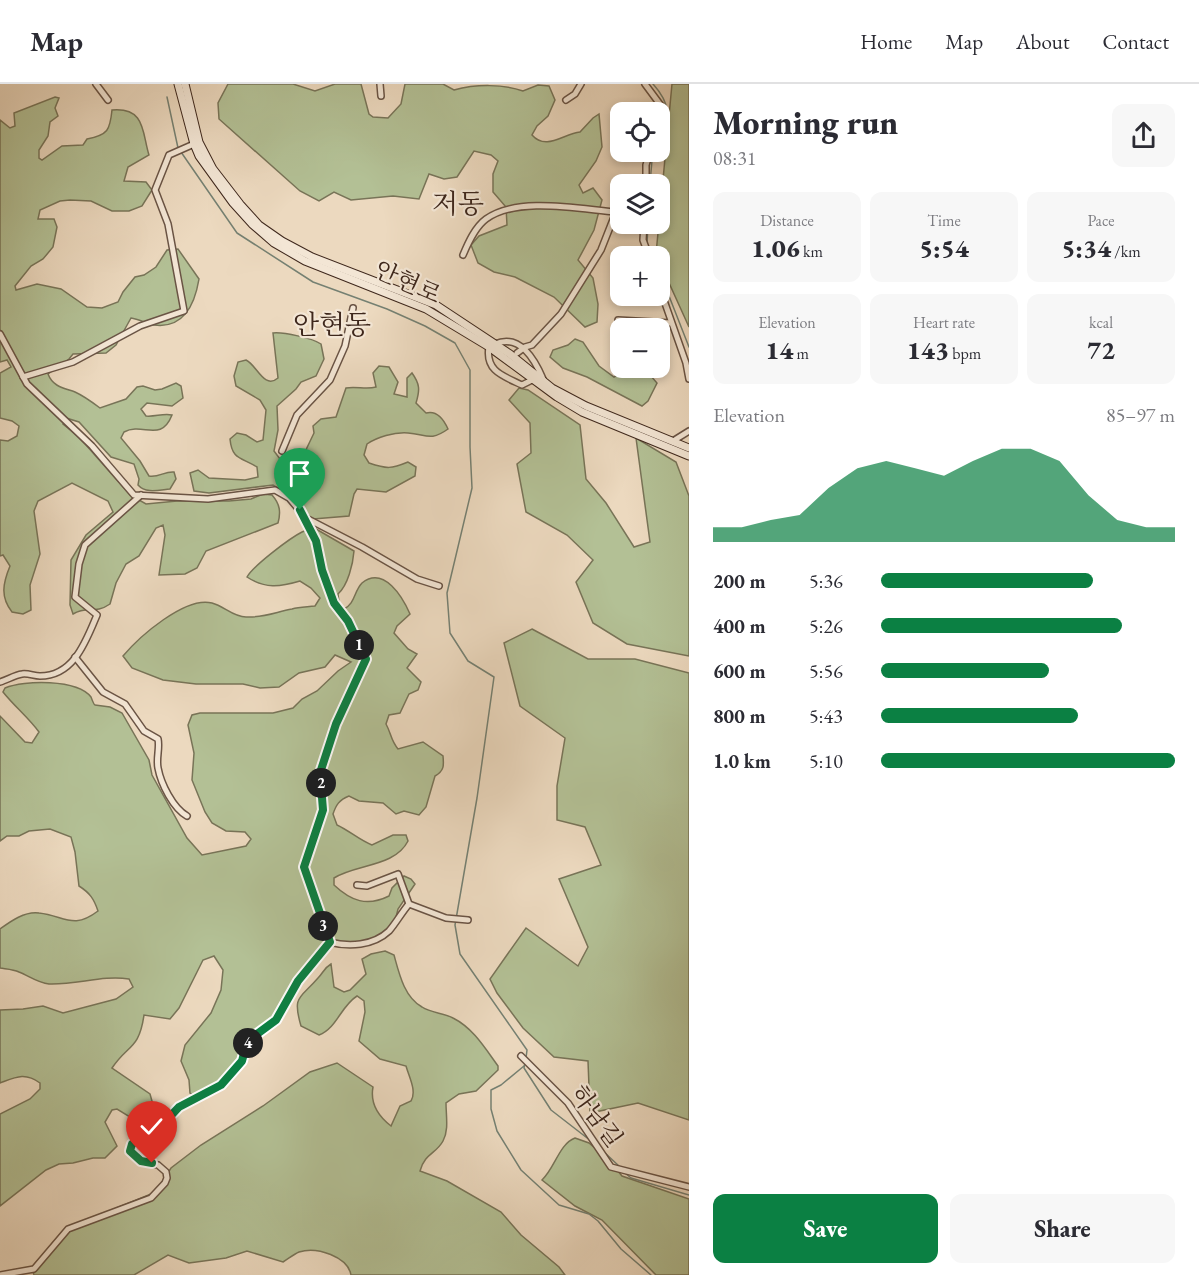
<!DOCTYPE html>
<html lang="en">
<head>
<meta charset="utf-8">
<style>
	:root { --surface:#fff; --page:#f7f7f7; --text:#2b2b33; --muted:#7c7c81; --line:#e1e1e2; --accent:#0b8043 }
	body { margin:0; font-family:"EB Garamond","Noto Serif KR",serif; background:var(--page); color:var(--text); height:100vh; display:flex; flex-direction:column; font-size:22px; white-space:nowrap }
	* { box-sizing:border-box; margin:0 }
	p { font-size:20px; color:var(--muted) }
	.icon { flex:none; width:33px; height:33px; fill:none; stroke:currentColor; stroke-width:2; stroke-linecap:round; stroke-linejoin:round }
	.map { position:relative; flex:1; overflow:hidden }
	.panel { display:flex; flex-direction:column; background:var(--surface); width:510px }
	.panel>* { flex:none }
	.tools { position:absolute; left:610px; top:18px; display:grid; gap:12px }
	.tools a { display:grid; place-items:center; width:60px; height:60px; border-radius:12px; background:var(--surface); box-shadow:0 3px 9px #0003; font-size:30px }
	.pin { position:absolute; display:grid; place-items:center; width:51px; height:51px; color:#fff; margin:-62px -26px; border-radius:50% 50% 50% 0; rotate:-45deg; box-shadow:0 0 6px #0007 }
	.pin .icon { rotate:45deg }
	.km { position:absolute; width:30px; height:30px; margin:-15px; border-radius:50%; background:#222; color:#fff; font-size:16px; line-height:30px; text-align:center }
	.round { display:grid; place-items:center; flex:none; width:63px; height:63px; border-radius:12px; background:var(--page) }
	.head { display:flex; align-items:center; justify-content:space-between; height:102px; padding:0 24px }
	h1 { font-size:33px; font-weight:800; line-height:45px }
	.metrics { display:grid; grid-template-columns:repeat(3,1fr); gap:9px; height:102px; padding:6px 24px }
	.metrics div { display:grid; align-content:center; border-radius:12px; background:var(--page); text-align:center }
	.metrics b { font-size:26px; font-weight:800 }
	.metrics small { font-size:16px; font-weight:400 }
	.metrics p { font-size:16px }
	.chart { height:168px; padding:12px 24px }
	.chart p { display:flex; justify-content:space-between }
	.chart svg { width:100%; height:108px; margin-top:6px; fill:var(--accent); opacity:.7 }
	.cta { display:flex; gap:12px; margin-top:auto; padding:12px 24px }
	.cta a { flex:1; height:69px; border-radius:12px; background:var(--accent); color:#fff; font-size:24px; font-weight:800; line-height:69px; text-align:center }
	.cta a+a { background:var(--page); color:var(--text) }
	ul { padding:0 24px; list-style:none; font-size:20px }
	li { display:grid; grid-template-columns:96px 72px 1fr; align-items:center; height:45px }
	li i { height:15px; border-radius:8px; background:var(--accent) }
	header { display:flex; align-items:center; gap:36px; box-sizing:border-box; height:84px; padding:0 30px; background:var(--surface); border-bottom:2px solid var(--line) }
	header strong { font-size:28px }
	nav { display:flex; gap:33px; margin-inline-start:auto; font-size:21px }
	main { display:flex; flex:1; min-height:0 }
	.map>svg:first-child { display:block }
	.green { fill:#b3c095; stroke:#787458; stroke-width:1.5 }
	.lines { fill:none; stroke-linecap:round; stroke-linejoin:round }
	.stream { stroke:#758072; stroke-width:1.5 }
	.street-casing { stroke:#6a5445; stroke-width:8 }
	.secondary-casing { stroke:#3e271c; stroke-width:9 }
	.street { stroke:#f3e6d5; stroke-width:5 }
	.secondary { stroke:#f3e6d5; stroke-width:7 }
	.route-casing { stroke:#fff; stroke-width:12 }
	.route { stroke:#0b8043; stroke-width:8 }
	.labels { text-anchor:middle; dominant-baseline:central; stroke-width:4.5; stroke-linejoin:round; paint-order:stroke }
	.street-label { font-size:24px; fill:#3e271c; stroke:#f3e6d5 }
	.quarter-label { font-size:27px; fill:#3e271c; stroke:#f3e6d5 }
</style>
</head>
<body>
<header>
<strong>Map</strong>
<nav><a>Home</a><a>Map</a><a>About</a><a>Contact</a></nav>
</header>
<main>
<div class="map">
<svg width="689" height="1191" viewBox="0 0 689 1191">
	<rect width="100%" height="100%" fill="#ecd9bf"/>
	<filter id="stains"><feTurbulence type="fractalNoise" baseFrequency=".00333" numOctaves="4"/><feColorMatrix values="0 0 0 0 .2 0 0 0 0 .09 0 0 0 0 .02 0 0 0 .5 -.17"/></filter>
	<radialGradient id="worn" r=".72"><stop offset=".6" stop-color="#630" stop-opacity="0"/><stop offset="1" stop-color="#630" stop-opacity=".3"/></radialGradient>
	<g class="green">
		<path d="M228 0H293L315 7 335 0H361L369 30 373 33 388 34 401 20 405 0H443L454 6C476 0 503 0 523 7L538 1 549 2 555 16 548 32 537 42 532 51C546 67 563 50 580 48L593 34 599 30 602 63 596 77 579 101 583 109 593 104 602 116 594 146 578 176 593 194 598 220 597 238 585 243 554 213 515 193 494 188 478 179 471 161 479 152 507 141 506 123 493 108V90L498 77 491 71 474 67 457 93 444 95 429 90 419 115 393 112 351 116 334 108 319 117 300 107 219 35 218 19Z"/>
		<polygon points="672,0 689,0 689,243 660,179 660,172 657,172 656,170"/>
		<path d="M55 13 59 14 55 24 58 32 50 38 48 52 39 66V74L42 76 62 62 83 61 87 55C108 51 110 46 112 26 146 23 142 49 149 71L128 83 124 97 146 98 152 106 142 122 129 127H112L91 117 70 116 60 117 40 126 38 135H54L57 143 53 163 43 175 31 182 15 202 16 206 37 200 61 205 87 223 102 224 118 218 123 208 135 193 144 191 156 183 167 166 178 165 199 195C195 219 184 245 154 241 147 240 139 235 131 234L116 261 106 269 73 270 69 275 48 290C53 303 64 304 75 308 84 312 92 318 100 324L126 315 137 303 143 302 155 306 162 305 176 299 181 302 183 314 172 322 147 319 141 325 146 332C155 333 163 329 172 331 161 359 143 338 124 348L121 354 140 377 149 392C158 394 165 387 174 388L176 395 170 405C159 406 146 410 138 401L139 395 134 380 111 373 79 338 66 334 63 340 79 353 130 411 146 420 177 417H229L251 415 263 410 272 411C280 420 281 428 278 439L206 467 197 484 185 490 159 491 165 451 163 441 156 444 139 472 126 480 116 499 110 520C94 531 88 521 73 530L70 521 71 476 86 451 113 428 108 417 72 399 38 417 34 427 40 470 30 501 31 526 23 530 12 528C0 513 3 499 10 482L3 471 0 472V356L8 357 17 352 19 342 12 337 0 334V289L11 283 7 276 0 278V36L10 44 15 42 14 29Z"/>
		<path d="M273 249C284 248 312 254 321 260L324 275 316 292 301 298 296 305 277 322 278 346 274 367 280 375 291 377 302 374 314 349 313 342 321 335 336 333 346 304C357 302 366 306 376 303L373 289 379 282 389 283 398 298 394 310 407 313V294L412 289C420 300 420 306 416 319L426 329C437 326 444 336 448 345 430 358 426 350 408 349 394 348 377 353 367 360L364 371 369 379C387 385 391 385 408 378L416 383 415 392 386 408 357 405 354 410 349 432 313 435 307 431 298 417 273 401 209 409 194 407 190 389 198 386 209 394 245 396 258 393 257 383C241 373 232 376 230 355L237 349 246 351 257 358 263 356 266 326 260 316 236 302 234 292 238 278 246 276C257 281 264 306 278 294Z"/>
		<polygon points="575,255 583,258 599,282 614,293 630,284 648,284 650,291 657,299 648,317 642,322 587,293 563,284 550,273 553,266 568,261"/>
		<polygon points="519,304 528,306 580,341 586,395 606,419 634,463 650,458 636,354 676,378 689,412 689,572 627,560 593,539 576,498 593,476 567,451 526,428 517,380 531,369 530,339 509,316"/>
		<path d="M316 445 354 467C353 480 348 501 338 510L339 518 344 525C355 520 354 507 362 499 384 481 403 514 410 530L397 542 394 549 408 565 417 570 407 584 421 598 418 606 409 610 400 629 389 631 386 640C391 649 391 657 398 665L423 658 443 672C444 682 444 687 435 692L426 723 419 731 404 727 396 730 383 719 359 717 349 712C339 716 336 721 333 730L337 741C350 747 359 756 372 761L393 751H406L408 757C395 783 356 780 334 794V801C351 817 367 823 389 812L392 804 404 792 411 795 415 800 398 825 393 845 371 856 342 860 331 863 318 874 308 891 293 905 288 924 278 937 258 952 246 969 241 983 230 995 210 1011 196 1013 190 1009 189 996 181 977 185 961 211 929 221 906 223 886 214 872 203 876 179 924 170 935 144 931C139 966 128 960 112 984L150 1010 155 1028 150 1039 143 1041 117 1025 112 1026 105 1038 117 1062 105 1074H93L73 1079 59 1080 46 1086 0 1122V1030L30 1015 40 1005V999C25 988 16 993 0 999V926L23 925 43 922 63 929 116 915 133 903 129 895C102 891 77 901 49 900 38 899 29 892 19 888 13 885 6 885 0 884V845C11 837 25 827 39 829 65 832 73 846 98 827 94 815 90 809 79 802L75 768 71 753 50 745 29 747 19 752H7L0 757V632L25 658 32 659 39 648C28 633 15 623 3 608L5 604C24 596 77 595 91 613 91 613 94 621 95 621L110 623 122 629 149 676 152 691 187 754 202 771 246 762 251 755 245 748 226 747 212 739 205 728 192 696 194 669 188 641 192 631 200 629H273L293 624 302 615 317 607 338 587 351 578 335 571 325 583 299 589 279 603 260 604 243 600H196L163 596 132 584 123 572C139 553 185 512 212 519 224 522 233 533 246 533 263 534 276 528 292 525 299 523 307 523 315 522L320 514 311 504 300 497C280 503 265 505 247 493 253 482 290 454 302 448 306 446 312 445 316 445Z"/>
		<polygon points="532,545 588,575 635,575 689,589 689,1036 638,1019 590,1029 588,977 554,973 523,944 497,909 490,895 526,844 578,882 588,863 559,795 601,781 585,743 557,736 557,702 565,654 520,622 504,559"/>
		<path d="M385 867 394 871C399 889 404 913 422 923 431 929 444 929 453 934 473 944 485 964 498 982V986L476 1007 459 1010 446 1019C446 1032 449 1046 443 1057 436 1070 425 1069 420 1087L447 1097 501 1128 521 1151 559 1183 565 1191H351C348 1173 317 1162 299 1168 294 1170 288 1175 283 1178L247 1167 226 1174 189 1179 168 1171 134 1191H34L32 1184 65 1145 156 1108 171 1084 201 1061 263 1022 310 988 337 979 373 1003C370 1019 378 1032 391 1042L400 1022 411 1017C417 1007 409 993 406 982L380 975 359 957 365 928 364 917 357 912C341 922 337 944 319 951L301 942C292 911 300 915 318 894 323 889 324 884 331 880L334 903 344 908 350 906 366 890 362 875 371 870Z"/>
		<path d="M575 1054 589 1059 610 1077 622 1092 689 1115V1191H656L602 1136 575 1122 542 1096C555 1084 559 1060 575 1054Z"/>
	</g>
	<g class="lines">
		<g class="stream">
			<path d="M653 0C671 20 670 32 660 56"/>
			<polyline points="167,13 178,64"/>
			<polyline points="181,68 237,149 313,198 387,225 425,242 455,259 470,286 470,363 472,404 447,509 450,549 468,577 494,593 477,714 455,841 460,870 527,966 526,974"/>
			<polyline points="650,100 652,76 655,68"/>
			<polyline points="648,140 647,160 653,172"/>
			<polyline points="660,189 689,263"/>
			<polyline points="525,979 524,984 551,1026 591,1057"/>
			<polyline points="524,982 501,1001 491,1006 491,1025 497,1047 521,1086 559,1121 589,1130 598,1137 621,1165 651,1191"/>
			<polyline points="604,1068 620,1083"/>
			<polyline points="625,1089 631,1094 689,1111"/>
		</g>
		<g class="street-casing">
			<g id="street">
				<polyline points="96,0 108,16"/>
				<polyline points="380,0 381,12"/>
				<polyline points="645,0 662,23 660,30"/>
				<polyline points="566,16 575,10 581,0"/>
				<polyline points="646,100 646,81 650,68"/>
				<polyline points="644,140 643,156 649,172"/>
				<path d="M463 171C468 159 475 143 486 135 518 112 579 125 616 128"/>
				<polyline points="660,205 686,279 689,295"/>
				<polyline points="618,236 671,239"/>
				<path d="M0 250 27 300 92 362 134 411 208 415 275 406 289 414 306 434 316 457 322 486 334 519 348 537 366 575 336 640 320 689 323 726 304 783 329 858C349 863 373 862 389 847 396 839 402 828 409 820L446 834 468 836"/>
				<path d="M495 260C520 249 535 276 543 295"/>
				<path d="M489 263C485 287 503 292 522 301L534 295"/>
				<polyline points="517,269 525,263 532,261 561,230 601,166 616,128 621,129"/>
				<polyline points="23,293 73,278 140,242 184,227 168,140 155,106 169,71 194,60"/>
				<polyline points="673,357 689,347"/>
				<polyline points="282,367 297,331 330,296 345,262 353,224"/>
				<polyline points="306,434 362,463 417,495 439,502"/>
				<path d="M75 573 103 608 125 620 144 647 158 655C160 664 156 674 158 684 161 700 173 724 187 732"/>
				<path d="M0 598C7 596 15 591 22 590 28 589 34 592 40 592 74 592 86 557 97 531L75 513 79 480 85 461 141 411"/>
				<polyline points="357,801 367,802 398,790 409,820"/>
				<polyline points="521,972 568,1019 611,1083 689,1103"/>
				<polyline points="0,1191 34,1185 68,1145 151,1114 165,1099 167,1094 166,1088 158,1081 140,1077 130,1067 132,1060 162,1040 179,1023 221,1001 242,977 246,962 253,953 276,936 298,897 329,858"/>
			</g>
		</g>
		<g class="secondary-casing">
			<g id="secondary">
				<polyline points="178,0 194,60 199,72 233,119 252,140 274,159 305,177 426,225 489,263 557,313 582,328 689,372"/>
				<polyline points="185,0 199,58 213,85 240,120 259,141 282,157 312,173 436,221 510,270 552,304 586,322 689,364"/>
			</g>
		</g>
		<use href="#street" class="street"/>
		<use href="#secondary" class="secondary"/>
	</g>
	<g class="lines">
		<g class="route-casing">
			<polyline id="route" points="152,1079 141,1077 130,1067 132,1060 162,1041 179,1023 221,1001 242,977 246,962 253,953 276,936 298,897 330,858 304,783 323,726 320,689 336,640 366,575 348,537 334,519 322,486 316,457 300,426"/>
		</g>
		<use href="#route" class="route"/>
	</g>
	<g class="labels">
		<g class="street-label">
			<text transform="translate(408 198) rotate(24)">안현로</text>
			<text transform="translate(597 1032) rotate(54)">하남길</text>
		</g>
		<g class="quarter-label">
			<text x="458" y="119">저동</text>
			<text x="332" y="240">안현동</text>
		</g>
	</g>
	<rect width="100%" height="100%" filter="url(#stains)"/>
	<rect width="100%" height="100%" fill="url(#worn)"/>
</svg>
<div class="tools">
<a><svg class="icon" aria-label="locate" viewBox="0 0 24 24"><circle cx="12" cy="12" r="6"/><path d="M12 2v4M12 18v4M2 12h4M18 12h4"/></svg></a>
<a><svg class="icon" aria-label="layers" viewBox="0 0 24 24"><path d="M12 4l9 5-9 5-9-5zM3 14l9 5 9-5"/></svg></a>
<a>+</a>
<a>−</a>
</div>
<div class="pin" style="left:300px;top:426px;background:#1e9e55"><svg class="icon" aria-label="arrive" viewBox="0 0 24 24"><path d="M6 21V4h12l-3 4 3 4H6"/></svg></div>
<div class="pin" style="left:152px;top:1079px;background:#d93025"><svg class="icon" aria-label="check" viewBox="0 0 24 24"><path d="M5 12l5 5 9-10"/></svg></div>
<b class="km" style="left:359px;top:561px">1</b>
<b class="km" style="left:321px;top:699px">2</b>
<b class="km" style="left:323px;top:842px">3</b>
<b class="km" style="left:248px;top:959px">4</b>
</div>
<section class="panel">
<div class="head"><div><h1>Morning run</h1><p>08:31</p></div><a class="round"><svg class="icon" aria-label="share" viewBox="0 0 24 24"><path d="M12 15V3M7 8l5-5 5 5M5 13v7h14v-7"/></svg></a></div>
<div class="metrics">
<div><p>Distance</p><b>1.06<small> km</small></b></div>
<div><p>Time</p><b>5:54</b></div>
<div><p>Pace</p><b>5:34<small> /km</small></b></div>
</div>
<div class="metrics">
<div><p>Elevation</p><b>14<small> m</small></b></div>
<div><p>Heart rate</p><b>143<small> bpm</small></b></div>
<div><p>kcal</p><b>72</b></div>
</div>
<div class="chart"><p><span>Elevation</span>85–97 m</p>
<svg viewBox="0 0 160 44" preserveAspectRatio="none"><path d="M0 44V38L10 38L20 35L30 33L40 22L50 14L60 11L70 14L80 17L90 11L100 6L110 6L120 11L130 25L140 35L150 38L160 38V44z"/></svg>
</div>
<ul>
<li><b>200 m</b>5:36<i style="width:72%"></i></li>
<li><b>400 m</b>5:26<i style="width:82%"></i></li>
<li><b>600 m</b>5:56<i style="width:57%"></i></li>
<li><b>800 m</b>5:43<i style="width:67%"></i></li>
<li><b>1.0 km</b>5:10<i style="width:100%"></i></li>
</ul>
<div class="cta"><a>Save</a><a>Share</a></div>
</section>
</main>
</body>
</html>
